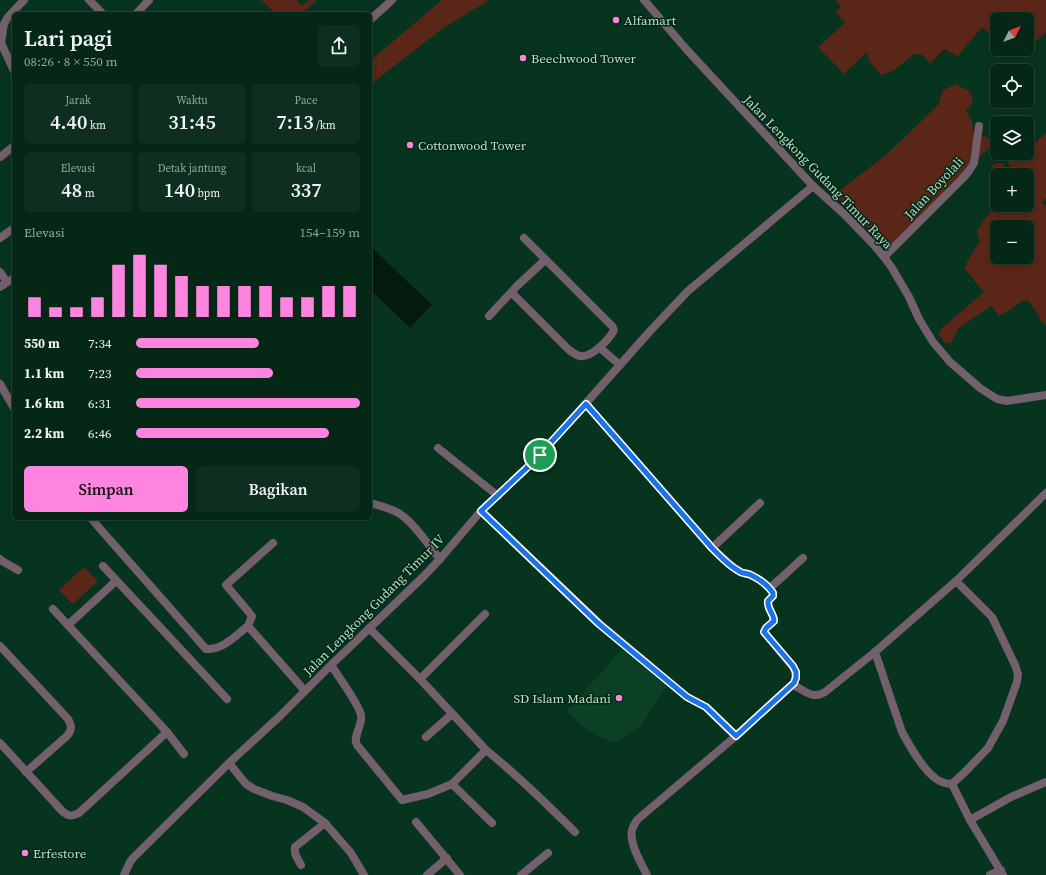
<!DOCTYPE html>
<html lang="id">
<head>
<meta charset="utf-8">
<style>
	:root { --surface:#052716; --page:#0e2f1f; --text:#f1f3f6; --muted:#97a5a1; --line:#264435; --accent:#fe85df }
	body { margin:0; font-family:"Source Serif 4",serif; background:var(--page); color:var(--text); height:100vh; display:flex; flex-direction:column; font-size:15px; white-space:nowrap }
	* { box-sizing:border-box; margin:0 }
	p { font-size:13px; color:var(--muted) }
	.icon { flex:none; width:22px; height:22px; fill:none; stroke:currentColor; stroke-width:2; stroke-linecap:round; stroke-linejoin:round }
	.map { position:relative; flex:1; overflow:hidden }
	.side { position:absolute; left:12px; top:12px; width:360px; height:508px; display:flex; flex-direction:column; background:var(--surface); border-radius:6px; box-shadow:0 2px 6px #0003,0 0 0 1px var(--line) }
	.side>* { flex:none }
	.needle { width:26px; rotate:48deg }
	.controls { position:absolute; left:990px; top:12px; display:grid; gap:8px }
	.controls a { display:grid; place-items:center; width:44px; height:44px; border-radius:6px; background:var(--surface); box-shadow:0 2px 6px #0003,0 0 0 1px var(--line); font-size:20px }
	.pin { position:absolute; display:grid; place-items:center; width:34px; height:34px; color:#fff; margin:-17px; border:2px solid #fff; border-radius:50%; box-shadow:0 1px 4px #0007 }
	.round { display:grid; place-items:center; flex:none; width:42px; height:42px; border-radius:6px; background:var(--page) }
	.summary { display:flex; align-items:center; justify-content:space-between; height:68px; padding:0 12px }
	h1 { font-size:22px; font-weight:600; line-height:30px }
	.figures { display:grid; grid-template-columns:repeat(3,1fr); gap:6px; height:68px; padding:4px 12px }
	.figures div { display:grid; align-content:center; border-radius:6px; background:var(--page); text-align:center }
	.figures b { font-size:20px; font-weight:600 }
	.figures small { font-size:11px; font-weight:400 }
	.figures p { font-size:11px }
	.chart { height:112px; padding:8px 12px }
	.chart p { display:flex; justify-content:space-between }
	.chart svg { width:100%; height:72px; margin-top:4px; stroke:var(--accent); stroke-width:6 }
	.action { display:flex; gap:8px; margin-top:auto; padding:8px 12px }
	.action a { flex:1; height:46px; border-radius:6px; background:var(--accent); color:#111; font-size:16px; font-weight:600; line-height:46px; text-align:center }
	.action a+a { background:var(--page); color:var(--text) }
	ul { padding:0 12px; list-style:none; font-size:13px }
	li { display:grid; grid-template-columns:64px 48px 1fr; align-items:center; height:30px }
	li i { height:10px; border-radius:5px; background:var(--accent) }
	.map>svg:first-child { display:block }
	.built { fill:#0b4027 }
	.green { fill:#592617; fill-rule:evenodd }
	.water { fill:#051a0f }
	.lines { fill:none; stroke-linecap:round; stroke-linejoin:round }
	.minor { stroke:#745f6d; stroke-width:8 }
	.tertiary { stroke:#745f6d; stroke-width:8 }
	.route-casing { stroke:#fff; stroke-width:8 }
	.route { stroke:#1a73e8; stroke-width:5 }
	.poi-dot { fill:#fe85df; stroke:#002915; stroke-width:1.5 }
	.labels { text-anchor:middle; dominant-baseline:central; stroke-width:3; stroke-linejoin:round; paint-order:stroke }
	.poi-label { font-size:13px; fill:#bfdbc9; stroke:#002915; text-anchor:start }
	.street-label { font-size:13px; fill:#bfdbc9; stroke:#002915 }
</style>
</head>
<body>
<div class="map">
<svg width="1046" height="875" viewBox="0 0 1046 875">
	<rect width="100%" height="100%" fill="#07341e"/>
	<polygon class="built" points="623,648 667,685 640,727 614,743 587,730 567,711"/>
	<g class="green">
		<path d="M261 0H297L302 6 310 0H317L301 14H276C271 9 266 5 261 0Z"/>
		<polygon points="442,0 489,0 442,29 370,85 370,61"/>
		<polygon points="835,0 1046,0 1046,32 1019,57 1006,49 1027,49 1027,19 997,19 997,40 982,27 958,56 944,49 930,64 923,55 914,54 893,71 881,75 869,61 867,52 844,74 818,47 845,23 835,11 841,7"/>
		<polygon points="955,84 970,91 973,102 966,111 972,121 973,134 986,137 992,143 988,149 888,249 834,195 886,155 939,104 942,91"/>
		<path d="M1046 133V198L1042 203 1046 206V325L1041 321 1036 311 1028 301H1022L1008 311 999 316 991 306 959 328 951 343H945L938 334 941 329 984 292 964 268C969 259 974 249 980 241L977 231C983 221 989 213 997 205H1027V175H997V176L994 173 991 166 997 163H1002L1009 172 1012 173 1014 172 1007 162 1016 153H1027V141L1029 139 1036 142ZM997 227H1027V257H997Z"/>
		<polygon points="84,567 98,581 73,604 59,590"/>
	</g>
	<polygon class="water" points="371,247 432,305 410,328 370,289 370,266 373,263 370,259 370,248"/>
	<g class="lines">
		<g class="minor">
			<polyline points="89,0 103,14"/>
			<polyline points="136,14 149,0"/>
			<polyline points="370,20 392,0"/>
			<polyline points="14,71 1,43 4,24 8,17 24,0"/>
			<polyline points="0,157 14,146"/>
			<polyline points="0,238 14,228"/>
			<polyline points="884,257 962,179 969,171 974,163 979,126"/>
			<polyline points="0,272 7,282"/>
			<polyline points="0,287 14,278"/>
			<path d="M512 293 569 350C572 352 576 355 580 356 591 358 609 340 614 330L612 326 524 238"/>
			<polyline points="489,316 517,286 545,260"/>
			<polyline points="600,348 620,365"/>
			<polyline points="0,384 14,408"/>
			<polyline points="586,404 712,548 733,567 740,572 750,575 760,580 770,588 803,558"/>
			<polyline points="438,448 498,496"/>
			<path d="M370 503C380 506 391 508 400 514 415 524 428 545 440 559"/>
			<polyline points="481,511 599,623 687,697 706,707 736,736"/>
			<path d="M91 518 102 531 206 649C223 650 235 636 248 626"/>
			<polyline points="273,543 226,585 252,616 248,626 305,691"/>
			<polyline points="712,548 760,503"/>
			<polyline points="0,559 2,561 18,570"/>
			<polyline points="103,566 227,699"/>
			<polyline points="53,609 167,732 184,754"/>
			<polyline points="68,625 116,581"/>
			<path d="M0 646 68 719C72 726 72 730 67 736L26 772"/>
			<path d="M875 652 902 732C909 745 923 769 935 778 940 782 946 784 952 784L965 772 988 748 1003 721 1017 682 1018 674 1015 665 992 617 956 581"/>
			<path d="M331 665C338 676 359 704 361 715 363 726 352 736 357 745L402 800 428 794 452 784 486 750 420 679 369 628"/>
			<polyline points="420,679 485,614"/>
			<path d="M793 685C804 690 813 700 825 692L875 652 956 581 1046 493"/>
			<polyline points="426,737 452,714"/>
			<path d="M0 743 63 812C70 817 72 816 79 813L167 732"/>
			<path d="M486 750C517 775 546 803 575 832"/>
			<polyline points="229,763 246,784 254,789 272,796 287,800 303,807 325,823 351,853 364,875"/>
			<polyline points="452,784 492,823"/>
			<polyline points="952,784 970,820"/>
			<polyline points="416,822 460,875"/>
			<path d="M301 865C298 859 293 853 295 847L325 823"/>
			<polyline points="427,875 447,858"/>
			<polyline points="521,875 548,853"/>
			<path d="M647 875C641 863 629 843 632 830 633 826 635 823 638 819L736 736 794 683C796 677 796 673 793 667L764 632 766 628 774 621C774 614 767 609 768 601L773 596V593L770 588"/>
			<polyline points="990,875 1001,870"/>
			<polyline points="1003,875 970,820 1011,797 1046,782"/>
		</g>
		<g class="tertiary">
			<polyline points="644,0 687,50 813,186 844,214 873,244 884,257 892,268 909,297 919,319 933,342 950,362 980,388 997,399 1007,401 1046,395"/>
			<polyline points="124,875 130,862 133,858 229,763 280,716 331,665 424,576 440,559 481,511 532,463 547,447 651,330 688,291 813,186"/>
		</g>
	</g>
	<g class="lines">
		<g class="route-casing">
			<path id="route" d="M586 404 712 548C720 556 729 566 739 571 742 574 747 573 751 575 759 579 768 585 773 593V596L768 601C767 609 774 614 774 621L766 628 764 632 793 666 796 672V678L794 683 736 736 706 707 687 697 599 624 481 511 532 463Z"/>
		</g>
		<use href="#route" class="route"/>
	</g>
	<g class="poi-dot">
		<circle cx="616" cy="20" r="4"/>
		<circle cx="523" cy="58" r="4"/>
		<circle cx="410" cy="145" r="4"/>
		<circle cx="619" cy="698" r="4"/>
		<circle cx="25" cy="853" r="4"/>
	</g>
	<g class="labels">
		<g class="poi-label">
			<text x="624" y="20">Alfamart</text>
			<text x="531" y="58">Beechwood Tower</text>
			<text x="418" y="145">Cottonwood Tower</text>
			<text x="611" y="698" text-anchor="end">SD Islam Madani</text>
			<text x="33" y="853">Erfestore</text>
		</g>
		<g class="street-label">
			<text transform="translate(818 172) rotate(46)">Jalan Lengkong Gudang Timur Raya</text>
			<text transform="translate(934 188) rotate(-47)">Jalan Boyolali</text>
			<text transform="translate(374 605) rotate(-45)">Jalan Lengkong Gudang Timur IV</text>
		</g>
	</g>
</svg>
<div class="controls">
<a><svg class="needle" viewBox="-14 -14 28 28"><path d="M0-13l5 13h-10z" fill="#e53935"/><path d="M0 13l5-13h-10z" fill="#97a5a1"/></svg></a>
<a><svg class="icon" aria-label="locate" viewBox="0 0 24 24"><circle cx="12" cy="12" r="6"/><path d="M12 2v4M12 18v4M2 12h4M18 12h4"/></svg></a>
<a><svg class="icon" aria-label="layers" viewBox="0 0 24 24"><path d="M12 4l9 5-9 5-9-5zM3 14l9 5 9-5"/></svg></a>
<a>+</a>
<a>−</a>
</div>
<div class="pin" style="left:540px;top:455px;background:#1e9e55"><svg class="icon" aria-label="arrive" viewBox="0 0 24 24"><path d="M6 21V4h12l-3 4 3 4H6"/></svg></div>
<section class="side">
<div class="summary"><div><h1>Lari pagi</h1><p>08:26 · 8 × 550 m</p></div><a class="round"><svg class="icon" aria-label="share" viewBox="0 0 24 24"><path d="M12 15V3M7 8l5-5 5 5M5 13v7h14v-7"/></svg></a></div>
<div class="figures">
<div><p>Jarak</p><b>4.40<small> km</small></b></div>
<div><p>Waktu</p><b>31:45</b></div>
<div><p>Pace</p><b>7:13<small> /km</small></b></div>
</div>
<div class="figures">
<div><p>Elevasi</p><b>48<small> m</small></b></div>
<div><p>Detak jantung</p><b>140<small> bpm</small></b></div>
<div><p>kcal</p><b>337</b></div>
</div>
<div class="chart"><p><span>Elevasi</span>154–159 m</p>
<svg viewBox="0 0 160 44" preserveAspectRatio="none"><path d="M5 44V32M15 44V38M25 44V38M35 44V32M45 44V12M55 44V6M65 44V12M75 44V19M85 44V25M95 44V25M105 44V25M115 44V25M125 44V32M135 44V32M145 44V25M155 44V25"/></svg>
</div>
<ul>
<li><b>550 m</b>7:34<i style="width:55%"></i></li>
<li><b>1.1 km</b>7:23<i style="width:61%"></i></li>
<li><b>1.6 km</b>6:31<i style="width:100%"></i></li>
<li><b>2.2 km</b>6:46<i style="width:86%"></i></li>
</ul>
<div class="action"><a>Simpan</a><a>Bagikan</a></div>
</section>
</div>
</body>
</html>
